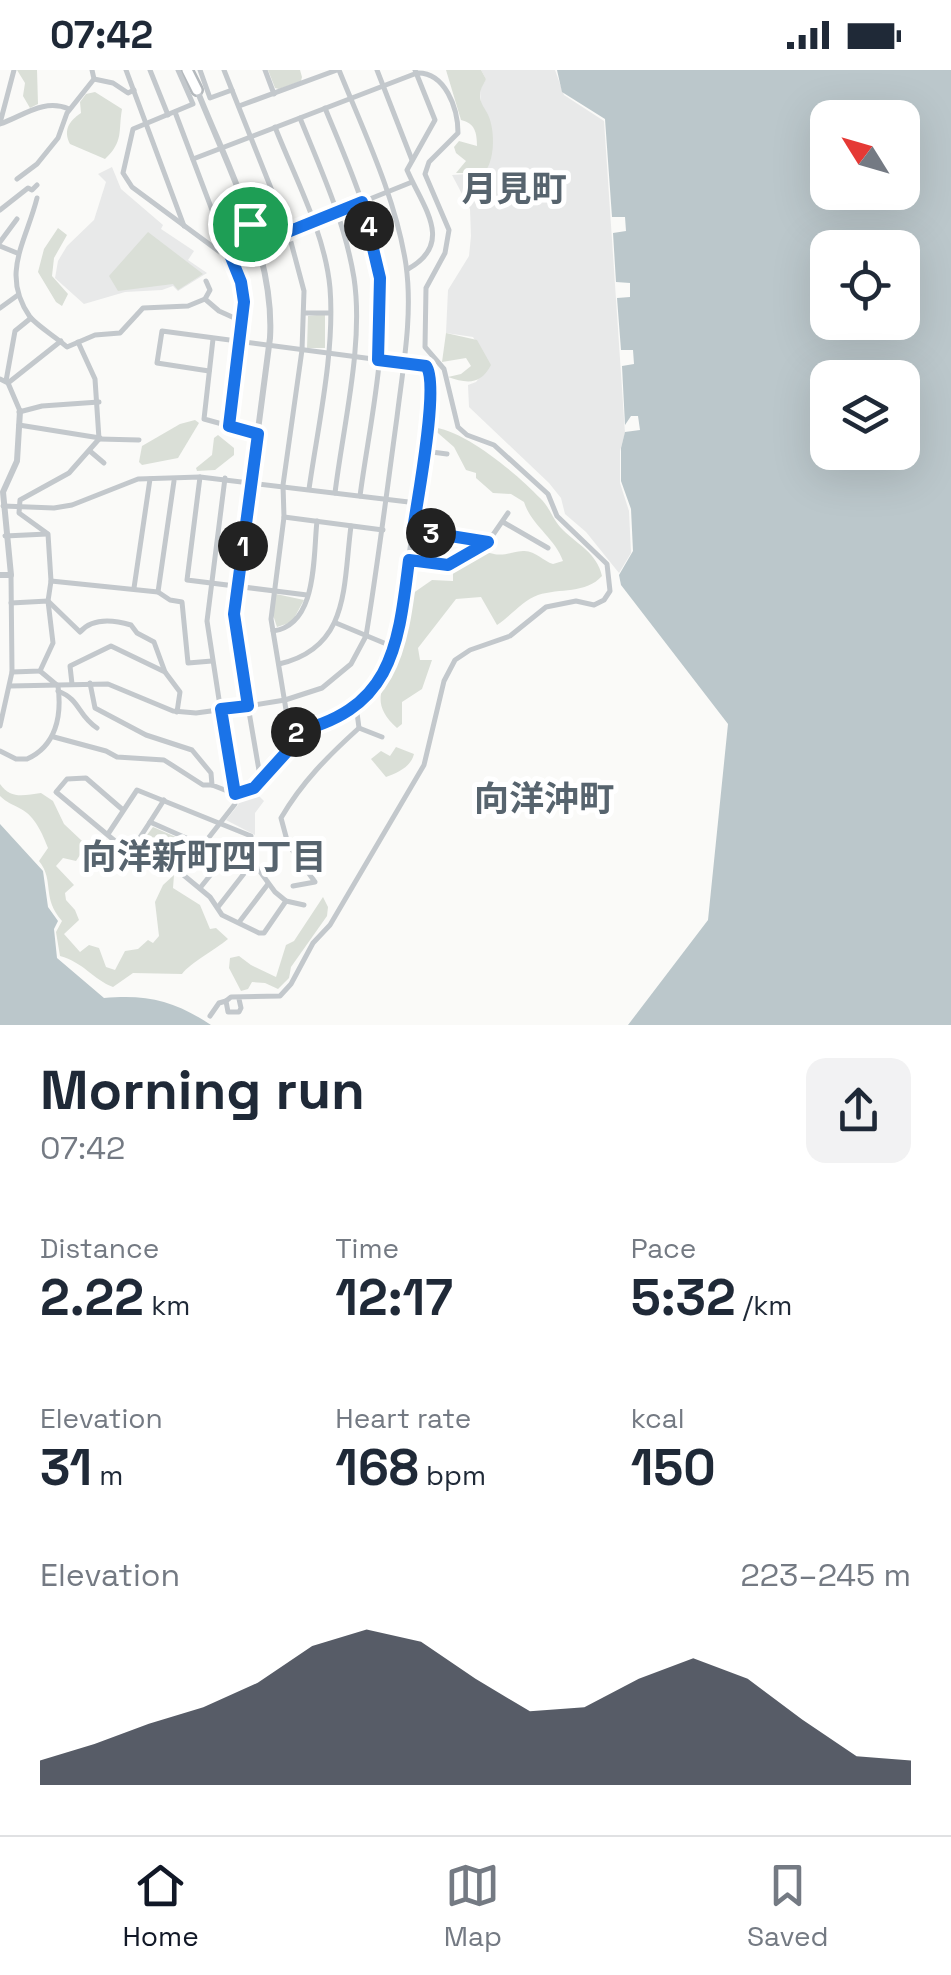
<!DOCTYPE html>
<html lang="en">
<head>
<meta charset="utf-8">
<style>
	:root { --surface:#fff; --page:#f2f2f3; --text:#1f2937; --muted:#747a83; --line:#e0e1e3; --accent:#111827 }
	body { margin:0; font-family:"Space Grotesk","Noto Sans JP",sans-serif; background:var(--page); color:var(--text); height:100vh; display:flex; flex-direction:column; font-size:38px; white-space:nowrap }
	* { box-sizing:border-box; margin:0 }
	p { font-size:32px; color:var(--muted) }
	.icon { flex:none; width:55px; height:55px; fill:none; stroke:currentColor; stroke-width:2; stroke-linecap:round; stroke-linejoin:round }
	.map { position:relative; height:955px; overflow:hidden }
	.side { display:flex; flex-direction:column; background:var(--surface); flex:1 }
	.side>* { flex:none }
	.needle { width:65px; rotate:307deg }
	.tools { position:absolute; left:810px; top:30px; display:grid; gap:20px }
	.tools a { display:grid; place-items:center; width:110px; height:110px; border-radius:20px; background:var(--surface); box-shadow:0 10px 40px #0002; font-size:50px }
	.pin { position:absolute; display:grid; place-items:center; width:85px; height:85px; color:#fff; margin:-42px; border:5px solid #fff; border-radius:50%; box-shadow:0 2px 10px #0007 }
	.km { position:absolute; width:50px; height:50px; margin:-25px; border-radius:50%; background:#222; color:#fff; font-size:28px; line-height:50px; text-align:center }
	.round { display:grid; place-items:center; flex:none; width:105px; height:105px; border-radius:20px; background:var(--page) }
	.head { display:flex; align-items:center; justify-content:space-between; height:170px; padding:0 40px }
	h1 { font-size:55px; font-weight:700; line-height:75px }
	.figures { display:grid; grid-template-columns:repeat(3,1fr); gap:15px; height:170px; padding:10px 40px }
	.figures div { display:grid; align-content:center }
	.figures b { font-size:50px; font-weight:700 }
	.figures small { font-size:28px; font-weight:400 }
	.figures p { font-size:28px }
	.chart { height:280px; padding:20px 40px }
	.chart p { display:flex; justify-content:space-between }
	.chart svg { width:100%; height:180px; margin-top:10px; fill:var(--accent); opacity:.7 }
	.status { display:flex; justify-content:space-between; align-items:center; height:70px; padding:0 50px; background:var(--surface); direction:ltr }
	.status svg { height:28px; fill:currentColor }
	.menu { display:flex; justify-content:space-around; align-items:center; height:140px; border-top:2px solid var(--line); background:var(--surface); font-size:28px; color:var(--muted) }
	.menu a { display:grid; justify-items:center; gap:5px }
	.menu .current { color:var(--accent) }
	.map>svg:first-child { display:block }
	.built { fill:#e8e9e9 }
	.green { fill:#dadfd7 }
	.water { fill:#bbc7cb; fill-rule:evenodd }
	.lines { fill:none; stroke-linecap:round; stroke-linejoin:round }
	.trunk-casing { stroke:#b4b9bd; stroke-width:14 }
	.minor { stroke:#c3c8cc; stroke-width:5 }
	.tertiary { stroke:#c3c8cc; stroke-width:6 }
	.trunk { stroke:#fff; stroke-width:9 }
	.route-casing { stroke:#fff; stroke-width:20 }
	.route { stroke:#1a73e8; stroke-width:12 }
	.labels { text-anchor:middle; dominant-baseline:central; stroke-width:10; stroke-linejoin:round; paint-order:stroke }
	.neighbourhood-label { font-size:35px; font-weight:bold; fill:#57646e; stroke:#fff }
</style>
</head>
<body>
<div class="status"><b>07:42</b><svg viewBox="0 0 49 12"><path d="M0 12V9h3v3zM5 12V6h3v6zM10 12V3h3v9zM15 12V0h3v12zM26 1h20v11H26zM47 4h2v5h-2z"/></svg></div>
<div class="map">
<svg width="951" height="955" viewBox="0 0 951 955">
	<rect width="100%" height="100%" fill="#fafaf8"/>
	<g class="built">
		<polygon points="481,0 555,0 564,25 604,51 625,363 620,381 620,413 629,441 631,483 619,503 586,462 565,444 561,428 549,413 469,337 468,315 476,312 490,295 473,267 446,263 448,220 469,186 471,166 470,139 452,105 484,103 480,20 486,9"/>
		<polygon points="112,97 121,119 163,155 161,159 194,181 188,190 207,203 178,221 173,216 162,220 125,222 84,234 55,208 58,191 67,176 94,150 106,112 98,104"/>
		<polygon points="256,723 264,731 255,743 255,765 226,750 238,735 241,725"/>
	</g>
	<g class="green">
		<polygon points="17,0 37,0 38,34 30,38 23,26 25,13"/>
		<polygon points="268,0 300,0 302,7 301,11 279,19 275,18"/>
		<path d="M446 0H481L486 9C484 14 480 19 480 24 479 33 486 39 489 47 495 62 495 91 484 103H456L466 91 456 83 454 77 459 71 477 76C477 63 475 53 461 50Z"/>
		<path d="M95 22 122 39C118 62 124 71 105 89L70 74C63 60 69 51 81 43L80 32 86 24Z"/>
		<polygon points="58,158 67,165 54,188 52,206 68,224 62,236 56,232 38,202 44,179"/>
		<polygon points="148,162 203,204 178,220 173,214 118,221 109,206"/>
		<polygon points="325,244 325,278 307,278 308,246"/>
		<path d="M446 263 477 270 491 295C480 316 466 313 448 307L461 304 471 296 466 288 442 292Z"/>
		<polygon points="195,350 199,353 178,388 142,395 139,392 142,376 180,354"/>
		<path d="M431 357C464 359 517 404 540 428 550 437 553 451 563 460 578 475 597 483 602 506 586 524 560 518 538 525 523 530 511 546 497 555L481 527 456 529 418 578 420 590H432L422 619 402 632V654L397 658C363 627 391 612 400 581 405 564 405 544 409 526L432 510 453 511V499L483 481C504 488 504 483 523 481 535 480 543 491 553 494L563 491C555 468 531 455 524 432L511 424 493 423 476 408V403L466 400 454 377Z"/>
		<polygon points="218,365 234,378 234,385 215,400 197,401 196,398 212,385 214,368"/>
		<polygon points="276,524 304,530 292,552 277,557 273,545"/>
		<path d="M396 677 414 684C411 697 397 703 386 707L371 689 381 681 390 686Z"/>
		<path d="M0 714C11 730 25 725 41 723L53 731 64 754 82 771 84 779 76 791 63 788 56 796 74 815 65 823 66 830 75 840 79 850 64 864 80 882 89 875 99 878 106 897 115 900 125 881 138 879 148 870 153 873 159 866 155 832 163 815 174 805 173 818 200 835 210 859 216 858 228 869C215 880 190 893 182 904L133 903 113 917C94 910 83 892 60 886L56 862 62 851C41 827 55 811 39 791L48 778C43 765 35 746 21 739 12 734 7 733 0 726Z"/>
		<polygon points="153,757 185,771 171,792 125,787 108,782 115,774 138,777"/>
		<polygon points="323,827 328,837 327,846 291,897 289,908 278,919 265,913 252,912 248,919 241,921 229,898 230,888 239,886 251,895 276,907 286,875 294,871"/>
	</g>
	<g class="water">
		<path d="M557 0H951V955H628L708 850 728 654 621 515 619 505 633 481 631 439 621 411V378L625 362 640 360 638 346H631L625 355 622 296 634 294 633 280H621L617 228 630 227V213L616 212 613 163 626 161 625 147H612L605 49 562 22ZM828 48H902V122H828ZM828 178H902V252H828ZM828 308H902V382H828Z"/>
		<path d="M0 754 43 801 48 837 58 851 54 859 57 888 104 928C148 924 175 931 211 955H0Z"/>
	</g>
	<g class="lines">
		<g class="trunk-casing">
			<polyline id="trunk" points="187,0 197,20"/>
		</g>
		<g class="minor">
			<polyline points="126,0 184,156"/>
			<polyline points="150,0 168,45"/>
			<polyline points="178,0 193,34 133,59 123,103 132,117 232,191"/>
			<polyline points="200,0 210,28 232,20"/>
			<polyline points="265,0 274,24"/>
			<polyline points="377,0 412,90"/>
			<polyline points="94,9 113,13 128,23 134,20"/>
			<polyline points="239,36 337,0"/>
			<path d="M325 38C347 92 372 146 379 205 389 274 369 357 360 426"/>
			<polyline points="175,42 243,222 229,356"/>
			<path d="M300 48C321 100 345 152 354 208 364 274 343 356 335 423"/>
			<polyline points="0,53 14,0"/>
			<path d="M0 54C23 46 44 28 69 39"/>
			<path d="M275 57C295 108 325 163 330 218 335 281 318 356 309 419"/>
			<path d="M193 89 417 3C445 2 458 38 458 63L429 92 425 104 449 160 445 183 426 218 425 277 444 299 458 357 467 365 494 375 548 424 557 446 607 494 610 521 604 530 594 535 576 531 546 537 510 566 470 580 455 590 444 611 424 695 330 855 313 873 291 914 280 926 231 927 226 931 228 942H239L241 938 239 929"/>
			<polyline points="17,109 37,94 58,68 67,43 94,9 92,0"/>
			<path d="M37 128C26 172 0 204 30 247 40 258 56 267 67 277L95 265 120 263 143 238 188 236 205 229"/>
			<polyline points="0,140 28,118 32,120 37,115"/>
			<polyline points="222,165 250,154"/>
			<polyline points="0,172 17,149"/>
			<polyline points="258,174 412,112"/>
			<polyline points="0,176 17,183"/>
			<path d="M408 199C455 173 423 137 407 100L435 50 415 0"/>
			<polyline points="206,211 210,220 205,229 219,241 241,251"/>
			<polyline points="0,238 18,225"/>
			<polyline points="305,243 330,243"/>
			<polyline points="213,269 204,349 258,364"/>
			<path d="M209 301 157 293 162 261 426 296 431 303V329L396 578C375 625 341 652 290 663"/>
			<polyline points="0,309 8,313 20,341"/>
			<polyline points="6,311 15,261 31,248"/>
			<polyline points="8,313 61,271"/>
			<polyline points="19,342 42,336 99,332"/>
			<polyline points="19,355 100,368"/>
			<polyline points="99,369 139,370"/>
			<polyline points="424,381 447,384"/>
			<polyline points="91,382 104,393"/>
			<polyline points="200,407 187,510 307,525"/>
			<polyline points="225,408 207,551 235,734 181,803 210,827 222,845 259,863 264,863 286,831"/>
			<polyline points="3,436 54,438 72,435 138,409 200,407 417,433"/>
			<polyline points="284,447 383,460"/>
			<polyline points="503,452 548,478"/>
			<polyline points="413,460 488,472"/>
			<polyline points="5,466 47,464"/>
			<polyline points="409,490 448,495 488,472 508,443"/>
			<polyline points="51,511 158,522 170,530 182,532 188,593 212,591"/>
			<polyline points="134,518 150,409"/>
			<polyline points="158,522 174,411"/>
			<path d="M11 533 48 531 80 562C93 547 114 550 131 555L137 563 154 572 165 602"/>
			<polyline points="336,553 396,578"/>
			<path d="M273 561C318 555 313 486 317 451"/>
			<path d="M279 594C350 578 343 516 351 456"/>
			<polyline points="12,602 40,601 53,573 48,531 51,511 48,464 19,443 20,430 69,403 99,369 95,309 78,272"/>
			<polyline points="90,613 95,638 146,665 192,680 211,703 212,715 235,724 254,718 292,676 271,549 284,447 283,415 302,280 304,221 288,161 224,0"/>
			<polyline points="72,614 70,596 111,576 165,602 180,622 177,642"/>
			<path d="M10 616 108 614 173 641 196 643 248 636 285 630 322 618 351 594 366 566C378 493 387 420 397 347 403 297 413 245 406 195 396 128 364 62 339 0"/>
			<path d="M58 621C81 630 77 645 97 658"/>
			<polyline points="248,636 261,712"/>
			<polyline points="0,656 12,602 11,505"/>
			<polyline points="359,658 382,667"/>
			<polyline points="54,667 106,681 117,687 164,690 203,715 212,715"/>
			<path d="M0 681 16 689H27C56 676 62 646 58 616L40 601"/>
			<polyline points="123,740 86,708 67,709 56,722 115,771 135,775 150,752 202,775"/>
			<polyline points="150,752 164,730"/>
			<polyline points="108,764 137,720 251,766 248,780 253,792 275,822 286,831 304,835"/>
			<path d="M293 816 315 812 288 774 281 748C302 712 328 686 359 658L356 635"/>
			<polyline points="200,818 233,777 248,780"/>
			<polyline points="218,837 253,792"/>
			<polyline points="240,851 268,814"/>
			<polyline points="210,946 219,933 226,931"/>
		</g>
		<g class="tertiary">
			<path d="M197 20C228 98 275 184 270 268L234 544 248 636"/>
			<polyline points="0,505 11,505 3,422 17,391 20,341"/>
		</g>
		<use href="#trunk" class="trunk"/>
	</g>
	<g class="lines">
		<g class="route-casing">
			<path id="route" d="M362 132 380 208 378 290 426 296C440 314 417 431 413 460L488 472 448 495 409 490C398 579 392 641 290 663L292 676 254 718 235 724 221 639 248 636 234 544 258 364 229 356 244 232 241 212 222 165 250 154 258 174Z"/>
		</g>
		<use href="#route" class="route"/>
	</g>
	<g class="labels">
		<g class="neighbourhood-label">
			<text x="514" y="119">月見町</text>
			<text x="544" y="729">向洋沖町</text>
			<text x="204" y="787">向洋新町四丁目</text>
		</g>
	</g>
</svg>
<div class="tools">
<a><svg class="needle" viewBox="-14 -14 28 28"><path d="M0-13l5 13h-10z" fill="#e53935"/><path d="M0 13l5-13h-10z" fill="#747a83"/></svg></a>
<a><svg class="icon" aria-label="locate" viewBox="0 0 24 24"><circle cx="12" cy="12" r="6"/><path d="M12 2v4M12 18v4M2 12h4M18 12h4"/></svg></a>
<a><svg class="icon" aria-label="layers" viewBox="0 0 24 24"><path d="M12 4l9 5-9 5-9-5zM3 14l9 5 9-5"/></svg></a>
</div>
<div class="pin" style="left:250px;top:154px;background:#1e9e55"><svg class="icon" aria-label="arrive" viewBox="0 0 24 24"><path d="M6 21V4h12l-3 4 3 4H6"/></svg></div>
<b class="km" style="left:243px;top:476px">1</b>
<b class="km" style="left:296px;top:662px">2</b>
<b class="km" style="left:431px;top:463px">3</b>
<b class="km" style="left:369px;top:156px">4</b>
</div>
<section class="side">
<div class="head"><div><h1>Morning run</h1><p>07:42</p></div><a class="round"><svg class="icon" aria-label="share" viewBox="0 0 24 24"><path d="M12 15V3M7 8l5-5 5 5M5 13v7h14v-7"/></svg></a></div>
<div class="figures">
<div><p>Distance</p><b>2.22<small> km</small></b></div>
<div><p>Time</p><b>12:17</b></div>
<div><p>Pace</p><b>5:32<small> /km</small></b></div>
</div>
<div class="figures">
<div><p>Elevation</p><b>31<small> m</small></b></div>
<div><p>Heart rate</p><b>168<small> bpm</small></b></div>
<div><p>kcal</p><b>150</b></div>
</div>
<div class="chart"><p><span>Elevation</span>223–245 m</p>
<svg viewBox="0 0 160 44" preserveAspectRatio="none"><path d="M0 44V38L10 34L20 29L30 25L40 19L50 10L60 6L70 9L80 18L90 26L100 25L110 18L120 13L130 18L140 28L150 37L160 38V44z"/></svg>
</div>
</section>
<nav class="menu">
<a class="current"><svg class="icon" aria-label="home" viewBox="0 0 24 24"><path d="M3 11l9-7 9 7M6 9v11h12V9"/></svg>Home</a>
<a><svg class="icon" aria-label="map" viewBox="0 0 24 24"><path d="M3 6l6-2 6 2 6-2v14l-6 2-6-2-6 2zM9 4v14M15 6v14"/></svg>Map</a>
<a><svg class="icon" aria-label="saved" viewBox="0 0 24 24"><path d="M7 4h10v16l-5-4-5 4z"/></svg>Saved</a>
</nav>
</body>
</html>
